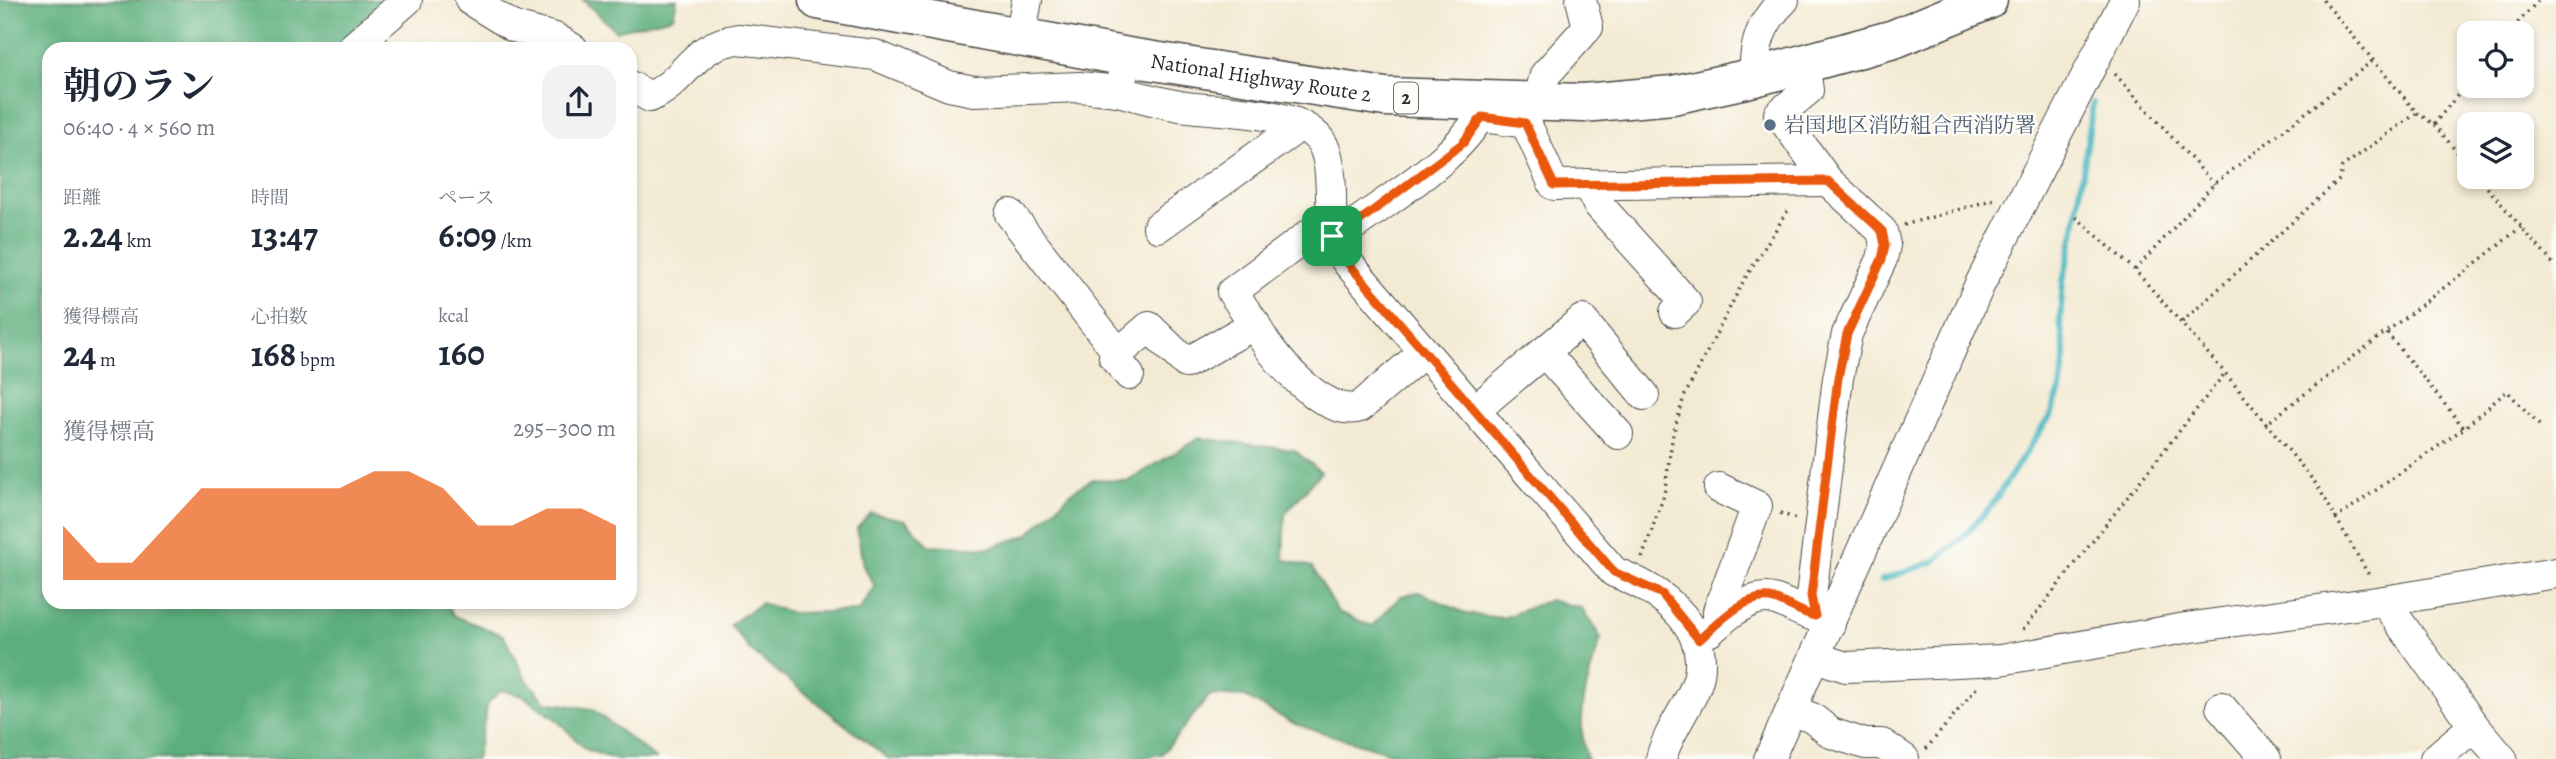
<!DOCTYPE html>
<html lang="ja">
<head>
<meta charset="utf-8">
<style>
	:root { --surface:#fff; --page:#f2f2f3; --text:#1f2937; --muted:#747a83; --accent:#ea580c }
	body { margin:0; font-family:Alegreya,"Noto Serif JP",serif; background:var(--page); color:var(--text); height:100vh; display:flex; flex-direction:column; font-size:26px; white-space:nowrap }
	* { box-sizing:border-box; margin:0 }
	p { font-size:23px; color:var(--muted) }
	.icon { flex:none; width:38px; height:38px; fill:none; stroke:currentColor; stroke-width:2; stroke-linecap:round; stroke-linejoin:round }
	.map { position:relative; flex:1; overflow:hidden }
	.details { position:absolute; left:42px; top:42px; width:595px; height:567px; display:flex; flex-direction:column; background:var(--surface); border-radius:21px; box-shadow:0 4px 10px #0003 }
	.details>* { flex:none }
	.tools { position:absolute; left:2457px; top:21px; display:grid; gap:14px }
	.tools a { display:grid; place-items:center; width:77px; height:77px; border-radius:14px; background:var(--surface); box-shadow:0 4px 10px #0003; font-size:35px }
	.pin { position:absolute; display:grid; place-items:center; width:60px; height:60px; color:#fff; margin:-30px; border-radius:14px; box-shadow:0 4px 10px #0006 }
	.round { display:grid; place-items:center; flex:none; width:74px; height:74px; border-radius:21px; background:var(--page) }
	.summary { display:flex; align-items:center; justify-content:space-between; height:119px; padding:0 21px }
	h1 { font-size:38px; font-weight:700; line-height:52px }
	.figures { display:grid; grid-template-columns:repeat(3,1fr); gap:10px; height:119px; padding:7px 21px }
	.figures div { display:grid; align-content:center }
	.figures b { font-size:35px; font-weight:700 }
	.figures small { font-size:19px; font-weight:400 }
	.figures p { font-size:19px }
	.chart { height:196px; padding:14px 21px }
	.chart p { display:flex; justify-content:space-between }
	.chart svg { width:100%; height:126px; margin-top:7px; fill:var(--accent); opacity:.7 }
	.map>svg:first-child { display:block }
	.forest { fill:#5caf7d; stroke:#446d54; stroke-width:2 }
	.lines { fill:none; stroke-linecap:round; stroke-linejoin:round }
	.stream { stroke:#48b7c2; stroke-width:6 }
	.minor-casing { stroke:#494844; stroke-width:32 }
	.highway-casing { stroke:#494844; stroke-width:41 }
	.path { stroke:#494844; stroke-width:3.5; stroke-dasharray:2 5; stroke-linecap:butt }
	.minor { stroke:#fff; stroke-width:30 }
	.highway { stroke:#fff; stroke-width:38 }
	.route-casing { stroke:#fff; stroke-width:14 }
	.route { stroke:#ea580c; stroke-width:9 }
	.service-dot { fill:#5c6f8a; stroke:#fdfcf7; stroke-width:2.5 }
	.labels { text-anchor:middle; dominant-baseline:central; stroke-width:5; stroke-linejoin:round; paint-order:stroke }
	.shield { fill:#fdfcf7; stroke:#6a6a68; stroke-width:2 }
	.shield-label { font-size:19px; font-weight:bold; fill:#2b2b2b }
	.street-label { font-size:21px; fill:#2b2b2b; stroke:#fdfcf7 }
	.service-label { font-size:21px; fill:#4e5e75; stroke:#fdfcf7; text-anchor:start }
</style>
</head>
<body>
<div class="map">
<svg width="2556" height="759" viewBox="0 0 2556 759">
	<rect width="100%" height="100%" fill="#fdfcf7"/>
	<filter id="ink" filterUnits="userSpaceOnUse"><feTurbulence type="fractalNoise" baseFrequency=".0143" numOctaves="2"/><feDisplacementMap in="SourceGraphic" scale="14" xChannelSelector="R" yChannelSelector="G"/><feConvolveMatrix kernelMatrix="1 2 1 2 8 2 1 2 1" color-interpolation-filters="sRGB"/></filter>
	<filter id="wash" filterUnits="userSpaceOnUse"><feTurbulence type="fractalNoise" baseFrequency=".00686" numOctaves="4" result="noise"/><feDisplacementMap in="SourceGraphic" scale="28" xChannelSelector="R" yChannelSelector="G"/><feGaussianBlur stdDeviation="1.57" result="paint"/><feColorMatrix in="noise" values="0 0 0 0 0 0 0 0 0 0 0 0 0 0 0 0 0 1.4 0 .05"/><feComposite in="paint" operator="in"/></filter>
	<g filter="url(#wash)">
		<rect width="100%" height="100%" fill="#f3ead3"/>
		<g class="forest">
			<polygon points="0,0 383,0 337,49 49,49 49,602 445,602 454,616 503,635 526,679 546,702 592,709 656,759 613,759 585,749 557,720 523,696 501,690 488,703 476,759 0,759"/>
			<polygon points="583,0 677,0 673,17 616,31"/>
			<path d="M1199 438 1294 450 1321 472 1285 514 1283 559 1312 567 1338 612 1372 626 1401 596 1419 592 1467 614 1503 618 1549 600 1581 608 1601 638C1588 678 1574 718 1587 759H1410L1295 724 1245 697 1210 695 1162 754 1132 759H889L751 651 730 625 761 603 793 613 858 611 875 586 863 566 857 528 871 513 905 520 929 545 989 548 1028 535 1073 491 1093 479 1128 481Z"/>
		</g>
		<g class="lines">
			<polyline class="stream" points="1881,580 1933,562 1961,539 1991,506 2052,413 2060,390 2065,356 2060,320 2063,281 2074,234 2093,103"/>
		</g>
	</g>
	<g filter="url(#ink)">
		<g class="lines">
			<g class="minor-casing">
				<g id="minor">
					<polyline points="470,0 514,27 555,38 573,49"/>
					<polyline points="1020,37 1027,0"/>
					<polyline points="351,49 407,0"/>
					<polyline points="1804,64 1808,90 1779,114 1828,181 1882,231 1885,245 1882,259 1847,334 1838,378 1811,596 1815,616 1830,624"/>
					<path d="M1124 72 1118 91C1141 97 1164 104 1187 107 1223 112 1304 109 1323 145 1334 165 1330 212 1332 236"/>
					<path d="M1755 77C1753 46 1761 22 1784 0"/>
					<path d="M630 86 650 97C689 79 690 46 738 39L875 55 949 86 974 91 1080 87 1118 91"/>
					<path d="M1487 101C1468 154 1390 197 1346 231L1332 236 1347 262 1614 572C1658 589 1708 622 1699 675 1695 699 1668 729 1661 759"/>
					<polyline points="1538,102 1545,75 1588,27 1581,0"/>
					<polyline points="1481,117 1526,123 1554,185 1828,181"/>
					<polyline points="1588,184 1597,203 1686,302 1675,312"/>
					<polyline points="1010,214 1118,353"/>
					<polyline points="1158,227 1291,132 1296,123"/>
					<path d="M1255 324C1268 354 1325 419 1360 407L1424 352"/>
					<polyline points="1544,352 1618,434"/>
					<polyline points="1129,375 1114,357 1149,327 1186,363 1255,324 1232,292 1314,231 1331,228"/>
					<polyline points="1475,410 1582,320 1644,395"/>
					<polyline points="2384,601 2474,726 2502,759"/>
					<polyline points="1718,624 1718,611 1757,506 1719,488"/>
					<path d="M1710 631C1725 617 1751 593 1773 599 1788 603 1800 613 1815 616"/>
					<polyline points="1815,657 1846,667 2000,660 2185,628 2384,601 2556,573"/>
					<polyline points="2221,707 2266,759"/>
					<polyline points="1791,710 1812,718 1831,733 1865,744 1882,744 1904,759"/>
					<polyline points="1769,759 1980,284 2125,0"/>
					<polyline points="2435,759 2474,726"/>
				</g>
			</g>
			<g class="highway-casing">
				<g id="highway">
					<path id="s1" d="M818 0 1128 57 1385 97 1583 103 1673 95 1755 77 1894 39 1988 0"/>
				</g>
			</g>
			<g class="path">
				<polyline points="2323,0 2417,113 2434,124 2469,167"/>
				<polyline points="2508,33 2539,0"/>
				<polyline points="2115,74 2214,184"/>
				<polyline points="2434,124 2469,81"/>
				<polyline points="2478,177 2556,267"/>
				<polyline points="2076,217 2135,270 2225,373 2317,485 2370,577"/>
				<polyline points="1904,225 1995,199"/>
				<polyline points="2135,270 2214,184 2375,59"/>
				<polyline points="2182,322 2340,179 2342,167 2417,113"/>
				<polyline points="2387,333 2464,428 2507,391 2541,427"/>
				<path d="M2265 425C2350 358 2437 295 2521 227"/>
				<polyline points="1780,513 1796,519"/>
				<polyline points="2335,519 2464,428"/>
				<polyline points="1642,558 1664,495 1673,434 1684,397 1744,280 1790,207"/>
				<polyline points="2023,630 2225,373"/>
				<polyline points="1926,749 1979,685"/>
			</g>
			<use href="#minor" class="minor"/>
			<use href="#highway" class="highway"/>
		</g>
	</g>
	<g class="lines" filter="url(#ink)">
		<g class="route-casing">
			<path id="route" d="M1482 117 1525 123 1554 185 1828 181 1882 231 1885 245 1882 259 1847 334 1838 378 1811 596 1815 616C1801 613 1789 604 1774 599 1747 591 1717 624 1699 640L1662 594 1614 572 1347 262 1332 236 1346 231 1463 143Z"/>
		</g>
		<use href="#route" class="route"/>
	</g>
	<circle class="service-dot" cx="1770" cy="125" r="7"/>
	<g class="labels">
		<rect class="shield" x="1394" y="82.5" width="24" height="31" rx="5"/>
		<g class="shield-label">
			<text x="1406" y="98">2</text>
		</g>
		<g class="street-label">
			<text stroke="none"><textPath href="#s1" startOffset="450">National Highway Route 2</textPath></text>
		</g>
		<g class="service-label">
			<text x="1784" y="125">岩国地区消防組合西消防署</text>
		</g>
	</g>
</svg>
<div class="tools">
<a><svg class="icon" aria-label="locate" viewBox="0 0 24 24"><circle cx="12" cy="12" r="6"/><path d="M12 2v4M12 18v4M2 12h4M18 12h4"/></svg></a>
<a><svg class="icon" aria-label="layers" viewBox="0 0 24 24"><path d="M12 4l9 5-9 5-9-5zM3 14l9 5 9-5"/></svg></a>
</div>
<div class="pin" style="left:1332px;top:236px;background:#1e9e55"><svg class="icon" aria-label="arrive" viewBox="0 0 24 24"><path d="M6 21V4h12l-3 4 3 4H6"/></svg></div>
<section class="details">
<div class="summary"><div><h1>朝のラン</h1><p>06:40 · 4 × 560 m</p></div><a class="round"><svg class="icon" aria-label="share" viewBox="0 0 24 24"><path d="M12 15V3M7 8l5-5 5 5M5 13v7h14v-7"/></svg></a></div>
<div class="figures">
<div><p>距離</p><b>2.24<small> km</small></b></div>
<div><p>時間</p><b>13:47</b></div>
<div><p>ペース</p><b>6:09<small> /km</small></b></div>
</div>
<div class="figures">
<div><p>獲得標高</p><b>24<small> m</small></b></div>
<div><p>心拍数</p><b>168<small> bpm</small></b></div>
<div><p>kcal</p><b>160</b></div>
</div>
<div class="chart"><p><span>獲得標高</span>295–300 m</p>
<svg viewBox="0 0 160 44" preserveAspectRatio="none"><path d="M0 44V25L10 38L20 38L30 25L40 12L50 12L60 12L70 12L80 12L90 6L100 6L110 12L120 25L130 25L140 19L150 19L160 25V44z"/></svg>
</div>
</section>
</div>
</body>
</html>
